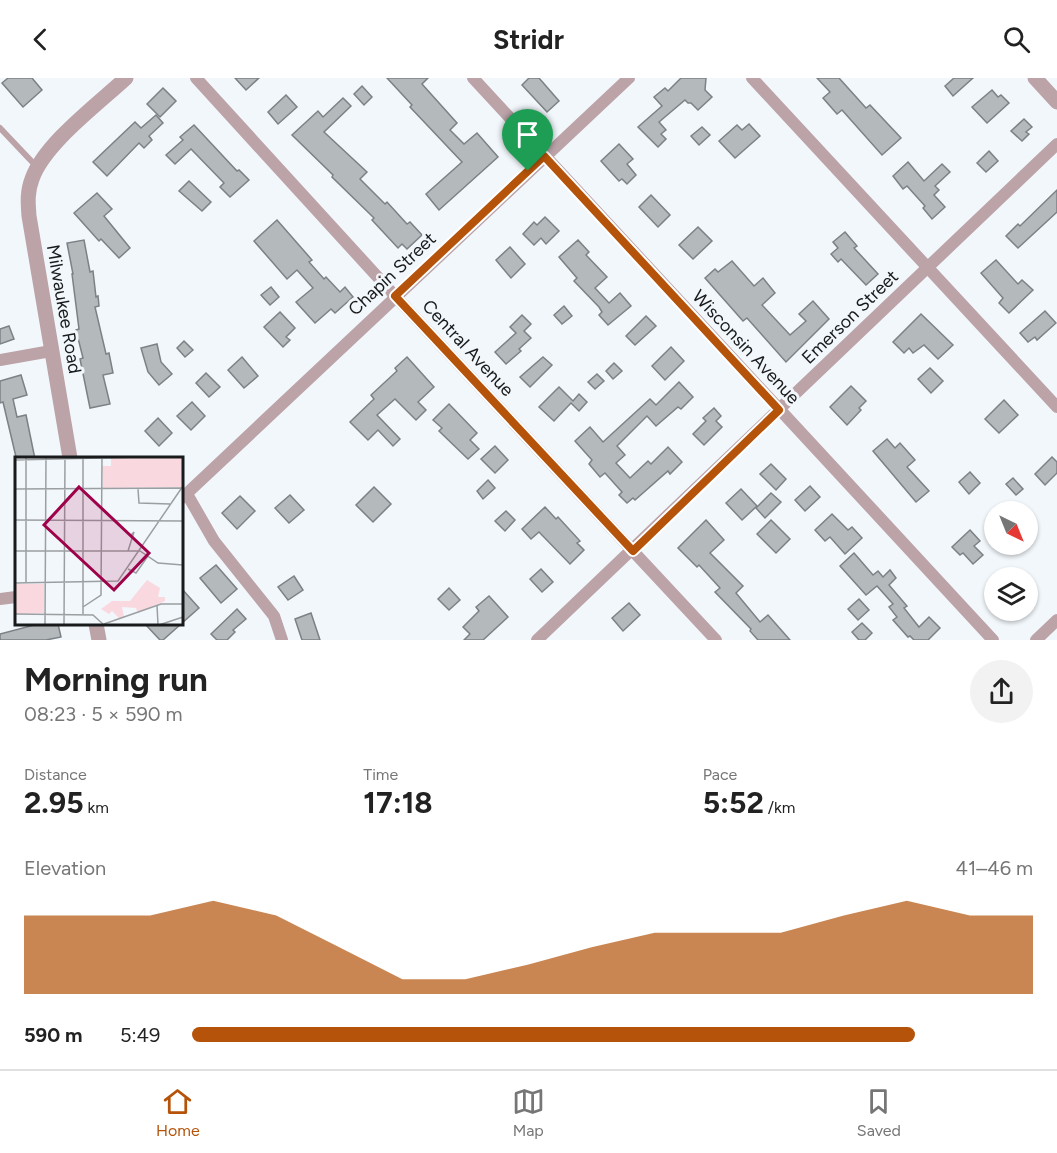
<!DOCTYPE html>
<html lang="en">
<head>
<meta charset="utf-8">
<style>
	:root { --surface:#fff; --page:#f2f2f2; --text:#222; --muted:#767676; --line:#e0e0e0; --accent:#b45309 }
	body { margin:0; font-family:Figtree,sans-serif; background:var(--page); color:var(--text); height:100vh; display:flex; flex-direction:column; font-size:22px; white-space:nowrap }
	* { box-sizing:border-box; margin:0 }
	p { font-size:20px; color:var(--muted) }
	.icon { flex:none; width:33px; height:33px; fill:none; stroke:currentColor; stroke-width:2; stroke-linecap:round; stroke-linejoin:round }
	.map { position:relative; height:562px; overflow:hidden }
	.details { display:flex; flex-direction:column; background:var(--surface); flex:1 }
	.details>* { flex:none }
	.needle { width:39px; rotate:137deg }
	.fabs { position:absolute; left:984px; top:423px; display:grid; gap:12px }
	.fabs a { display:grid; place-items:center; width:54px; height:54px; border-radius:50%; background:var(--surface); box-shadow:0 2px 4px #0004; font-size:30px }
	.pin { position:absolute; display:grid; place-items:center; width:51px; height:51px; color:#fff; margin:-62px -26px; border-radius:50% 50% 50% 0; rotate:-45deg; box-shadow:0 0 6px #0007 }
	.pin .icon { rotate:45deg }
	.round { display:grid; place-items:center; flex:none; width:63px; height:63px; border-radius:32px; background:var(--page) }
	.head { display:flex; align-items:center; justify-content:space-between; height:102px; padding:0 24px }
	h1 { font-size:33px; font-weight:700; line-height:45px }
	.figures { display:grid; grid-template-columns:repeat(3,1fr); gap:9px; height:102px; padding:6px 24px }
	.figures div { display:grid; align-content:center }
	.figures b { font-size:30px; font-weight:700 }
	.figures small { font-size:16px; font-weight:400 }
	.figures p { font-size:16px }
	.chart { height:168px; padding:12px 24px }
	.chart p { display:flex; justify-content:space-between }
	.chart svg { width:100%; height:108px; margin-top:6px; fill:var(--accent); opacity:.7 }
	ul { padding:0 24px; list-style:none; font-size:20px }
	li { display:grid; grid-template-columns:96px 72px 1fr; align-items:center; height:45px }
	li i { height:15px; border-radius:8px; background:var(--accent) }
	header { display:flex; justify-content:space-between; align-items:center; height:78px; padding:0 24px; background:var(--surface); font-size:27px; font-weight:700 }
	.tab-bar { display:flex; justify-content:space-around; align-items:center; height:84px; border-top:2px solid var(--line); background:var(--surface); font-size:16px; color:var(--muted) }
	.tab-bar a { display:grid; justify-items:center; gap:3px }
	.tab-bar .on { color:var(--accent) }
	.map>svg:first-child { display:block }
	.building { fill:#b4b9bc; stroke:#7d8185; stroke-width:1.5 }
	.lines { fill:none; stroke-linecap:round; stroke-linejoin:round }
	.service { stroke:#bba3a8; stroke-width:6 }
	.minor { stroke:#bba3a8; stroke-width:12 }
	.tertiary { stroke:#bba3a8; stroke-width:15 }
	.route-casing { stroke:#fff; stroke-width:12 }
	.route { stroke:#b45309; stroke-width:8 }
	.labels { text-anchor:middle; dominant-baseline:central; stroke-width:6; stroke-linejoin:round; paint-order:stroke }
	.street-label { font-size:18px; fill:#181a1b; stroke:#f2f7fb }
	.inset-road { fill:none; stroke:#9b9fa1; stroke-width:1.5 }
	.view { fill:#9e024a; fill-opacity:0.15; stroke:#9e024a; stroke-width:3 }
	.inset-edge { fill:none; stroke:#181a1b; stroke-width:3 }
</style>
</head>
<body>
<header><svg class="icon" aria-label="back" viewBox="0 0 24 24"><path d="M15 5l-7 7 7 7"/></svg>Stridr<svg class="icon" aria-label="search" viewBox="0 0 24 24"><circle cx="10" cy="10" r="6"/><path d="M15 15l6 6"/></svg></header>
<div class="map">
<svg width="1057" height="562" viewBox="0 0 1057 562">
	<rect width="100%" height="100%" fill="#f2f7fb"/>
	<g class="building">
		<polygon points="8,0 32,0 42,12 23,29 2,5"/>
		<polygon points="235,0 259,0 246,12"/>
		<polygon points="387,0 428,0 422,6 457,45 450,52 464,66 477,55 498,79 439,132 426,116 462,84 410,29 412,27"/>
		<polygon points="529,0 539,0 559,23 547,34 522,7"/>
		<polygon points="681,0 706,0 705,12 712,19 698,32 691,25 688,25 685,22 659,44 666,52 661,56 666,61 658,69 638,49 662,28 654,19 665,10 668,13"/>
		<polygon points="817,0 839,0 866,30 870,27 901,60 882,77 842,32 837,36 823,20 830,14"/>
		<polygon points="954,0 973,0 953,18 945,8"/>
		<polygon points="362,8 372,19 364,27 354,16"/>
		<polygon points="163,10 176,23 160,39 147,26"/>
		<polygon points="992,12 998,19 1001,17 1009,25 987,45 972,29"/>
		<polygon points="286,17 297,29 278,46 268,34"/>
		<polygon points="343,20 351,28 324,54 367,94 360,101 385,126 387,124 407,146 410,144 422,157 407,171 402,166 398,170 372,142 374,140 332,99 333,97 292,57 318,33 323,39"/>
		<polygon points="156,37 163,45 149,58 152,62 144,70 139,65 107,98 93,84 135,44 141,50"/>
		<polygon points="1024,41 1032,49 1026,54 1029,56 1022,63 1011,53"/>
		<polygon points="749,46 760,58 735,80 719,63 737,47 742,52"/>
		<polygon points="194,47 237,93 239,92 249,102 230,119 220,109 224,105 191,71 175,86 166,77 183,62 180,59"/>
		<polygon points="702,49 710,57 699,67 691,58"/>
		<polygon points="619,66 633,81 627,86 636,97 627,106 622,101 619,103 601,83"/>
		<polygon points="989,73 998,83 986,94 977,85"/>
		<polygon points="908,84 924,103 942,86 950,94 935,108 939,112 934,117 945,129 932,141 923,130 925,128 907,108 903,111 893,98"/>
		<polygon points="189,103 211,124 202,133 179,113"/>
		<polygon points="1057,112 1057,134 1018,170 1006,158 1018,146 1020,148"/>
		<polygon points="97,115 112,131 104,138 130,170 119,180 101,161 99,163 74,135"/>
		<polygon points="651,117 670,137 658,149 639,129"/>
		<polygon points="545,139 559,153 546,166 541,160 534,167 523,156 534,144 537,147"/>
		<polygon points="277,142 312,182 309,184 324,201 326,199 340,214 345,209 353,219 335,235 331,231 315,245 296,224 313,210 297,192 287,201 254,163"/>
		<polygon points="698,149 712,163 693,181 679,167"/>
		<polygon points="845,154 857,168 854,170 878,196 866,207 841,181 838,184 831,176 838,170 833,164"/>
		<polygon points="84,162 90,194 93,193 96,219 98,218 99,228 95,229 106,276 109,275 113,295 103,297 110,326 90,330 80,281 83,280 76,252 79,251 72,196 73,196 67,165"/>
		<polygon points="578,162 589,174 586,177 607,199 595,210 609,225 620,215 631,228 608,247 599,237 602,234 599,229 574,203 577,200 559,179"/>
		<polygon points="510,169 525,186 511,200 496,182"/>
		<polygon points="996,182 1018,206 1022,202 1033,212 1009,235 999,225 1003,220 981,195"/>
		<polygon points="732,183 754,208 763,200 775,215 762,227 790,257 806,243 799,236 813,223 829,241 786,284 747,240 743,243 705,200 715,191 718,194"/>
		<polygon points="271,209 279,219 270,227 261,217"/>
		<polygon points="564,228 572,238 562,246 554,237"/>
		<polygon points="1045,233 1056,245 1037,262 1035,259 1028,264 1020,255"/>
		<polygon points="280,234 295,250 286,259 290,262 283,269 264,249"/>
		<polygon points="921,236 953,267 938,281 924,267 913,275 909,270 904,275 893,264"/>
		<polygon points="522,237 531,246 524,253 531,260 519,271 521,273 506,286 495,274 516,255 510,249"/>
		<polygon points="646,238 656,248 635,267 626,258"/>
		<polygon points="9,248 14,261 0,266 0,251"/>
		<polygon points="184,263 193,272 185,279 177,270"/>
		<polygon points="157,266 161,284 172,296 159,307 148,294 141,270"/>
		<polygon points="671,269 684,283 665,302 652,288"/>
		<polygon points="242,279 258,298 244,310 228,292"/>
		<polygon points="407,279 434,309 418,324 426,332 416,342 395,321 377,337 400,361 393,368 378,352 368,362 350,344 374,321 371,317 397,293 395,290"/>
		<polygon points="543,279 552,287 530,309 520,299"/>
		<polygon points="614,285 622,293 613,301 606,293"/>
		<polygon points="930,290 943,303 931,315 918,301"/>
		<polygon points="206,295 220,309 209,319 196,305"/>
		<polygon points="597,296 604,303 595,311 588,304"/>
		<polygon points="21,297 27,317 13,321 17,339 26,337 35,381 16,379 3,324 0,325 0,303"/>
		<polygon points="679,304 693,319 681,331 678,329 656,348 647,338 617,368 625,377 616,385 630,400 648,383 651,386 668,369 682,384 670,396 668,393 635,422 633,420 627,425 619,417 622,414 605,395 600,399 589,386 592,382 575,363 590,349 603,364 650,321 656,327"/>
		<polygon points="851,308 866,323 859,330 861,332 847,347 830,329"/>
		<polygon points="559,309 573,323 579,316 587,324 579,333 571,325 554,343 539,329"/>
		<polygon points="1004,322 1018,337 999,355 985,341"/>
		<polygon points="192,324 205,338 191,352 177,338"/>
		<polygon points="449,326 477,355 470,362 479,371 468,381 439,353 442,350 433,342"/>
		<polygon points="714,330 721,338 716,343 722,349 704,367 693,356 706,343 703,340"/>
		<polygon points="158,340 172,355 159,368 145,353"/>
		<polygon points="887,361 895,370 900,365 915,382 907,389 929,413 916,424 873,373"/>
		<polygon points="495,368 508,382 495,395 481,381"/>
		<polygon points="1052,379 1057,384 1057,395 1045,407 1035,396"/>
		<polygon points="771,386 786,401 776,412 760,396"/>
		<polygon points="970,394 980,405 969,416 959,404"/>
		<polygon points="1013,400 1023,411 1016,417 1006,406"/>
		<polygon points="488,402 495,410 483,421 477,413"/>
		<polygon points="810,408 820,419 805,433 795,422"/>
		<polygon points="374,409 391,426 373,444 356,427"/>
		<polygon points="741,411 757,428 742,442 726,425"/>
		<polygon points="771,415 781,424 765,440 756,430"/>
		<polygon points="290,417 304,432 289,445 275,430"/>
		<polygon points="240,418 255,433 237,451 222,435"/>
		<polygon points="545,429 556,441 558,439 580,463 577,465 584,472 570,486 539,454 531,461 522,451"/>
		<polygon points="506,433 515,442 505,453 495,443"/>
		<polygon points="832,436 848,452 852,449 862,460 845,476 830,459 825,463 815,452"/>
		<polygon points="706,442 724,462 710,475 743,508 736,515 760,544 768,537 790,562 758,562 750,553 751,551 715,514 720,510 699,487 697,489 678,470"/>
		<polygon points="771,442 790,461 776,475 757,456"/>
		<polygon points="970,452 980,463 974,468 983,477 973,486 963,475 960,477 952,469"/>
		<polygon points="854,475 873,497 878,493 883,499 890,492 896,500 889,507 907,528 904,530 919,549 929,539 940,550 928,562 914,562 910,558 908,559 893,542 897,539 889,529 893,526 877,508 866,517 840,488"/>
		<polygon points="216,487 237,511 221,525 200,500"/>
		<polygon points="541,491 553,504 542,514 530,501"/>
		<polygon points="294,498 303,512 288,522 278,509"/>
		<polygon points="449,510 460,522 449,532 438,521"/>
		<polygon points="182,511 199,530 182,545"/>
		<polygon points="489,518 508,539 483,562 464,562 470,556 463,549 479,533 476,529"/>
		<polygon points="859,521 869,532 858,542 848,531"/>
		<polygon points="629,525 640,537 623,553 612,540"/>
		<polygon points="237,531 246,541 233,552 235,554 227,562 217,562 211,556"/>
		<polygon points="311,535 320,562 302,562 295,541"/>
		<polygon points="862,545 872,555 865,562 859,562 852,554"/>
		<polygon points="38,546 58,546 61,559 46,562 0,562 0,556"/>
		<polygon points="145,546 181,546 163,562 160,562"/>
	</g>
	<g class="lines">
		<polyline class="service" points="0,50 37,89"/>
		<g class="minor">
			<polyline points="196,0 395,218 716,562"/>
			<polyline points="473,0 993,562"/>
			<polyline points="752,0 1057,329"/>
			<polyline points="0,282 51,273"/>
			<polyline points="187,416 214,463 274,538 282,562"/>
			<polyline points="182,420 629,0"/>
			<polyline points="0,521 16,519"/>
			<polyline points="537,562 1057,66"/>
			<polyline points="1036,562 1057,542"/>
		</g>
		<g class="tertiary">
			<polyline points="1035,0 1057,24"/>
			<path d="M70 380 29 138C28 125 27 114 32 101 44 66 98 26 126 0"/>
			<polyline points="96,546 99,562"/>
		</g>
	</g>
	<g class="lines">
		<g class="route-casing">
			<polygon id="route" points="544,78 779,332 633,473 395,218"/>
		</g>
		<use href="#route" class="route"/>
	</g>
	<g class="labels">
		<g class="street-label">
			<text transform="translate(392 196) rotate(-43)">Chapin Street</text>
			<text transform="translate(64 231) rotate(80)">Milwaukee Road</text>
			<text transform="translate(850 239) rotate(-44)">Emerson Street</text>
			<text transform="translate(746 269) rotate(47)">Wisconsin Avenue</text>
			<text transform="translate(468 270) rotate(47)">Central Avenue</text>
		</g>
	</g>
	<g transform="translate(15 379)">
		<rect width="168" height="168" fill="#f2f7fb"/>
		<path d="M168 0 166 30 88 31 87 9H96V1ZM132 123 145 131 143 140H150V144L123 156 121 151 107 150 109 160 104 161 97 154 94 157 86 152 97 144H115ZM0 127H29V156L0 157Z" fill="#f9d9df"/>
		<path class="inset-road" d="M0 3 127 0M0 32 166 31M123 32 124 46 155 47M0 63 168 64M0 94H125L143 106 168 108M113 94 119 75 115 79M113 112 121 116 133 99M0 126 103 124 168 29M11 126V0M142 148 143 168M68 150 86 138 87 0M0 157 78 158 89 168M68 157V0M89 167 146 147H168M30 168 31 0M49 168 50 0M144 168 168 160"/>
		<path class="view" d="M64 30 134 96 99 133 29 68Z"/>
		<rect width="168" height="168" class="inset-edge"/>
	</g>
</svg>
<div class="fabs">
<a><svg class="needle" viewBox="-14 -14 28 28"><path d="M0-13l5 13h-10z" fill="#e53935"/><path d="M0 13l5-13h-10z" fill="#767676"/></svg></a>
<a><svg class="icon" aria-label="layers" viewBox="0 0 24 24"><path d="M12 4l9 5-9 5-9-5zM3 14l9 5 9-5"/></svg></a>
</div>
<div class="pin" style="left:528px;top:93px;background:#1e9e55"><svg class="icon" aria-label="arrive" viewBox="0 0 24 24"><path d="M6 21V4h12l-3 4 3 4H6"/></svg></div>
</div>
<section class="details">
<div class="head"><div><h1>Morning run</h1><p>08:23 · 5 × 590 m</p></div><a class="round"><svg class="icon" aria-label="share" viewBox="0 0 24 24"><path d="M12 15V3M7 8l5-5 5 5M5 13v7h14v-7"/></svg></a></div>
<div class="figures">
<div><p>Distance</p><b>2.95<small> km</small></b></div>
<div><p>Time</p><b>17:18</b></div>
<div><p>Pace</p><b>5:52<small> /km</small></b></div>
</div>
<div class="chart"><p><span>Elevation</span>41–46 m</p>
<svg viewBox="0 0 160 44" preserveAspectRatio="none"><path d="M0 44V12L10 12L20 12L30 6L40 12L50 25L60 38L70 38L80 32L90 25L100 19L110 19L120 19L130 12L140 6L150 12L160 12V44z"/></svg>
</div>
<ul>
<li><b>590 m</b>5:49<i style="width:86%"></i></li>
</ul>
</section>
<nav class="tab-bar">
<a class="on"><svg class="icon" aria-label="home" viewBox="0 0 24 24"><path d="M3 11l9-7 9 7M6 9v11h12V9"/></svg>Home</a>
<a><svg class="icon" aria-label="map" viewBox="0 0 24 24"><path d="M3 6l6-2 6 2 6-2v14l-6 2-6-2-6 2zM9 4v14M15 6v14"/></svg>Map</a>
<a><svg class="icon" aria-label="saved" viewBox="0 0 24 24"><path d="M7 4h10v16l-5-4-5 4z"/></svg>Saved</a>
</nav>
</body>
</html>
